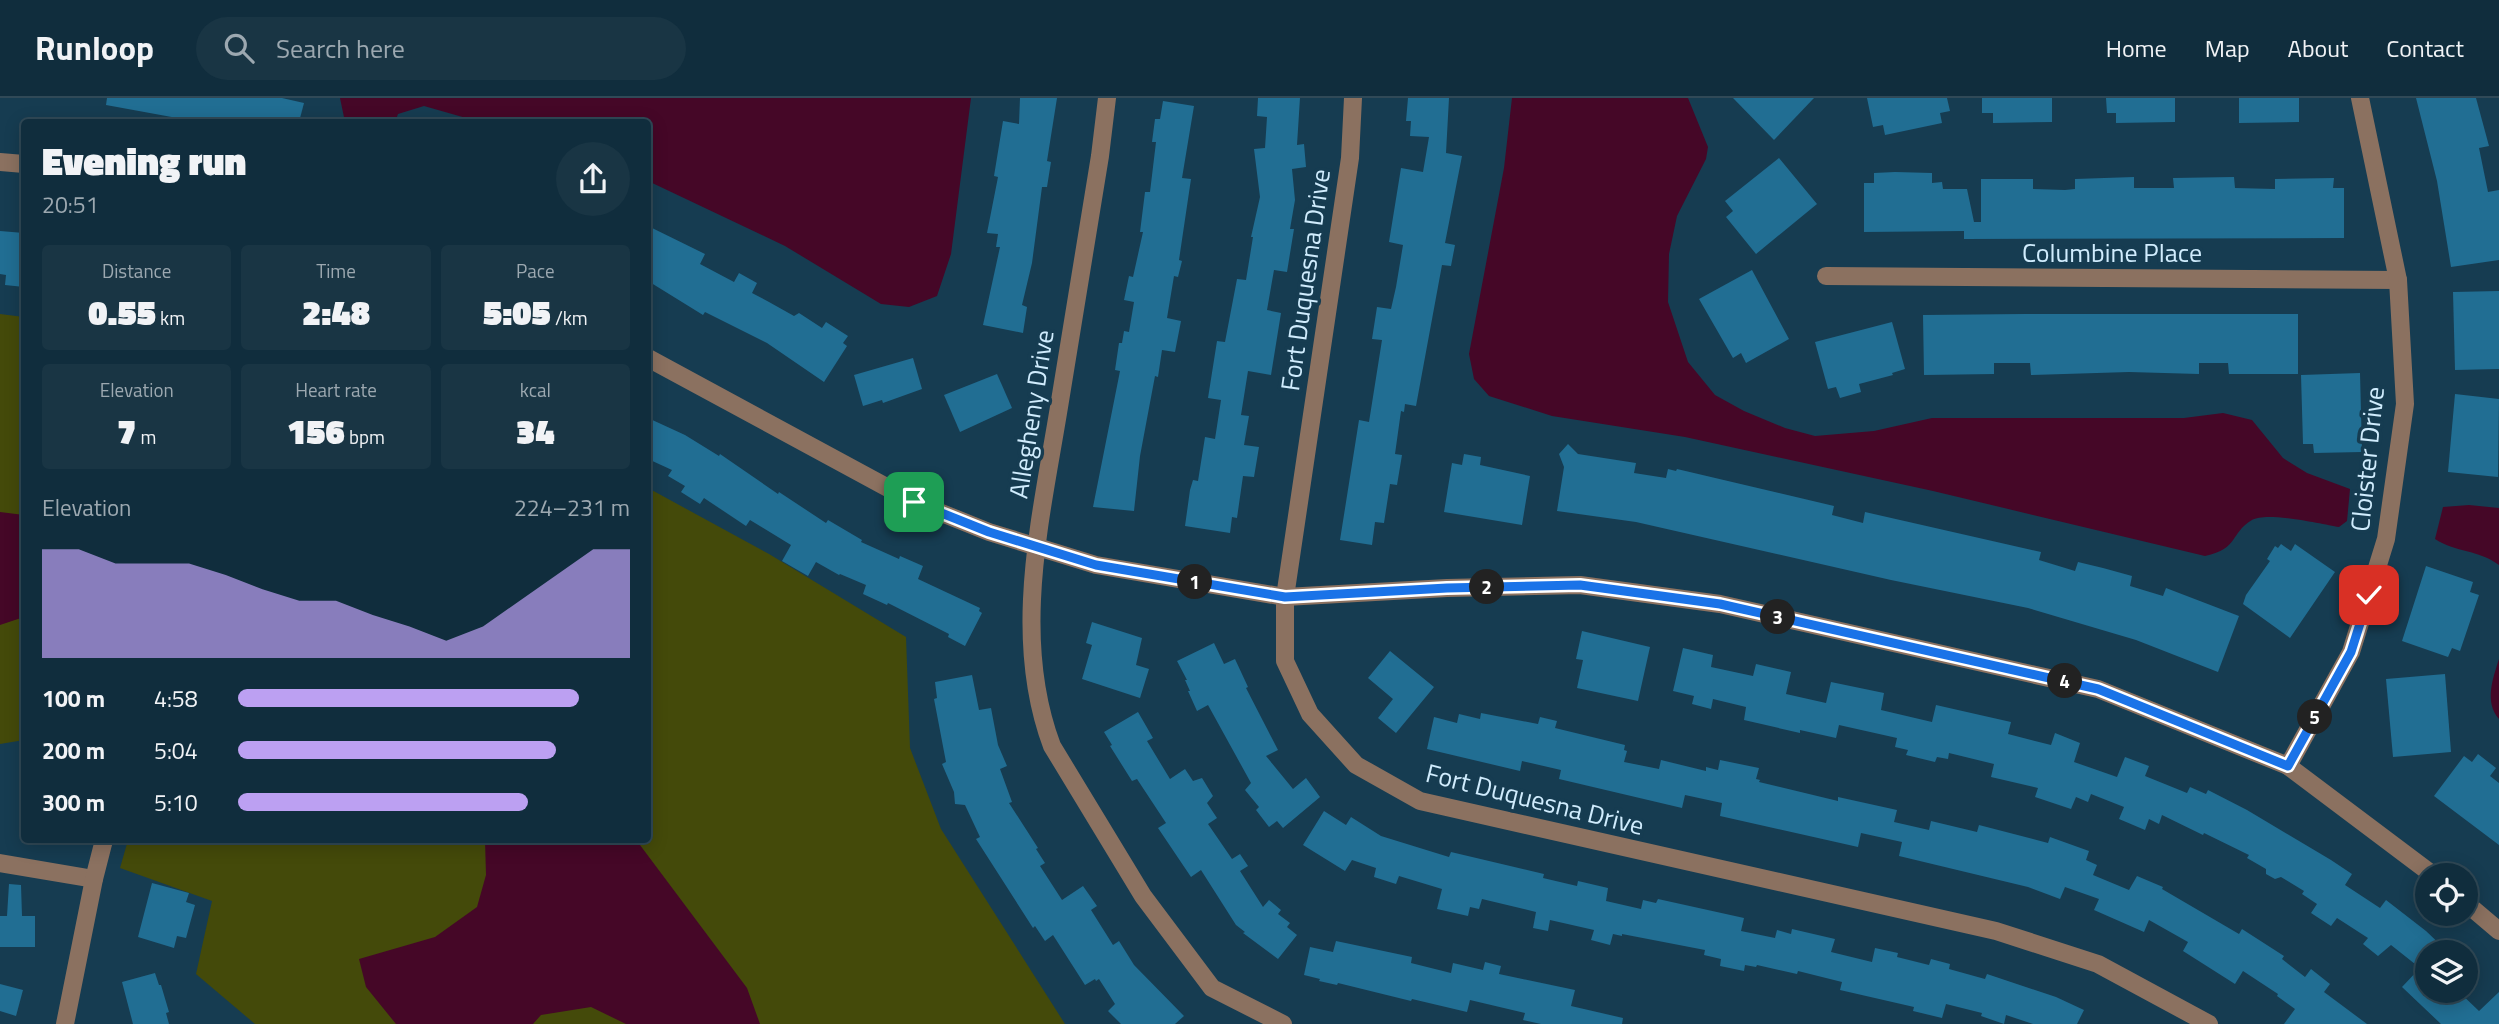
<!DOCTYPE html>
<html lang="en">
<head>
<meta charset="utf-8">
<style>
	:root { --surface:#102d3d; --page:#193544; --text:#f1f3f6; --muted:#9ca8b0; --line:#304957; --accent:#bca0f2 }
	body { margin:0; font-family:"Titillium Web",sans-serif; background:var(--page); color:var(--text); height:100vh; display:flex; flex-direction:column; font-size:26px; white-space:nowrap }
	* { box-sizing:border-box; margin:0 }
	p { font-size:23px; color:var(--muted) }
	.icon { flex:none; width:38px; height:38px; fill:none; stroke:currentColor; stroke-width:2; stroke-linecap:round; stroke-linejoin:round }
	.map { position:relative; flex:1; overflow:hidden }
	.panel { position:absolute; left:21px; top:21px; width:630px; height:724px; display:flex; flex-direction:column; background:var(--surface); border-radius:7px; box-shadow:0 4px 18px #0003,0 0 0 2px var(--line) }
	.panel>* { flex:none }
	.buttons { position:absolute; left:2415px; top:765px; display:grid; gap:14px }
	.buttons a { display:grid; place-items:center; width:63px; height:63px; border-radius:50%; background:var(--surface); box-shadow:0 4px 18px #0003,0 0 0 2px var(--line); font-size:35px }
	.pin { position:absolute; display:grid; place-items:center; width:60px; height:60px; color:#fff; margin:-30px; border-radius:14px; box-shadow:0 4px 10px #0006 }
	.km { position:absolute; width:35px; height:35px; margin:-18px; border-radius:50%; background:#222; color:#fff; font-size:19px; line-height:35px; text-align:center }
	.round { display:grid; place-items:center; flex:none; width:74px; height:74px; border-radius:37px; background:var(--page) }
	.overview { display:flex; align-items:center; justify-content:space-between; height:119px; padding:0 21px }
	h1 { font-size:38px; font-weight:800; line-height:52px }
	.stats { display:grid; grid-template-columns:repeat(3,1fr); gap:10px; height:119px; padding:7px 21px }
	.stats div { display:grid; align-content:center; border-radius:7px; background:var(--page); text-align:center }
	.stats b { font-size:35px; font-weight:800 }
	.stats small { font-size:19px; font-weight:400 }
	.stats p { font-size:19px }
	.chart { height:196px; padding:14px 21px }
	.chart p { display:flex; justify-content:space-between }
	.chart svg { width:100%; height:126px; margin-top:7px; fill:var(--accent); opacity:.7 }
	ul { padding:0 21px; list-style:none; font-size:23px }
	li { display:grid; grid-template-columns:112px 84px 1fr; align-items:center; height:52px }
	li i { height:18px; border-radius:9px; background:var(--accent) }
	header { display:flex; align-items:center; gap:42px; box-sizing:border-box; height:98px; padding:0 35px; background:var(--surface); border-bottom:2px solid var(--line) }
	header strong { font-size:33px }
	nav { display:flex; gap:38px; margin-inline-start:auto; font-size:24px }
	.search { width:490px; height:63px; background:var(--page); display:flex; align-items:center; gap:18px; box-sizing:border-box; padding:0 24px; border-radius:38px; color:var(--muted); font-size:26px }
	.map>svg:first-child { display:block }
	.green { fill:#444a0a }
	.water { fill:#450727 }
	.building { fill:#216e93 }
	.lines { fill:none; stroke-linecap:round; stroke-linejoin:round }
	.minor { stroke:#8b7160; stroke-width:18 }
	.route-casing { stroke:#fff; stroke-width:14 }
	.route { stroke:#1a73e8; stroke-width:9 }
	.labels { text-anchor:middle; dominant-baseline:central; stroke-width:7; stroke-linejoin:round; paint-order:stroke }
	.street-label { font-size:26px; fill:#d0ecfd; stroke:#163c51 }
</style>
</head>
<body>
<header>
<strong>Runloop</strong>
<div class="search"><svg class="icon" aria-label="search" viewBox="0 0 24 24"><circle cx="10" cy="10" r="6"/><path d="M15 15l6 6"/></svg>Search here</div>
<nav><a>Home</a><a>Map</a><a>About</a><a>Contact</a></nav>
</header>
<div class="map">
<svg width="2499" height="926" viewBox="0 0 2499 926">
	<rect width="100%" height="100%" fill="#163c51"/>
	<g class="green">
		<polygon points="0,216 24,219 24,642 0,646"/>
		<polygon points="648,390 769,456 906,539 910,650 941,731 1065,926 255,926 196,876 212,803 120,770 128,742 648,742"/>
	</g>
	<g class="water">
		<polygon points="340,0 971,0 951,156 937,198 909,209 881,206 785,148 648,83 648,24 480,24 424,8 398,16 395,24 345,24"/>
		<path d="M1512 0H1688L1708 49 1706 61 1677 118 1669 156 1668 204 1688 264 1715 297 1744 313 1785 330 1815 338 1874 333 1932 320H2184L2223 315 2252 322 2283 360 2307 375 2350 391 2347 423 2339 429C2321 426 2266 413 2252 422 2229 436 2240 450 2205 458L1933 393 1685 339 1552 318 1489 298 1474 281 1469 256 1504 70Z"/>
		<path d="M2469 407 2499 410V467C2477 451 2457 455 2435 441L2443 409Z"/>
		<polygon points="0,414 24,417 24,519 0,527"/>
		<path d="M2499 561V621C2484 604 2493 580 2499 561Z"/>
		<polygon points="485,742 633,742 640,747 747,890 760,926 626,926 591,909 541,917 533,926 396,926 366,889 359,861 435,839 477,809 486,777"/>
	</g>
	<g class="building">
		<polygon points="107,0 282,0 304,5 299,24 199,24 106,7"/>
		<polygon points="1020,0 1057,0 1047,63 1051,64 1047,89 1042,89 1032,165 1022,207 1027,209 1023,235 983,227 1000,149 996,149 998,136 987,135 998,79 994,78 1003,23 1019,26"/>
		<polygon points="1258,0 1300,0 1297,47 1304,46 1306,69 1292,71 1295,102 1290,131 1294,131 1287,174 1274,172 1267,212 1281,215 1271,277 1248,273 1241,317 1249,318 1244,347 1259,349 1254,379 1243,378 1237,420 1232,419 1230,435 1185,428 1190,392 1193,382 1198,383 1205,339 1215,341 1221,302 1208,300 1217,243 1225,244 1237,181 1246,182 1253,139 1251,139 1260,99 1254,51 1265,50 1267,19 1257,18"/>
		<polygon points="1408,0 1449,0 1446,55 1462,58 1445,145 1455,147 1451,168 1442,167 1416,308 1405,306 1404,314 1401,313 1395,356 1402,357 1397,387 1390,386 1384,425 1375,424 1372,447 1340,442 1359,322 1369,324 1382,242 1372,241 1377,209 1391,211 1396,189 1403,147 1389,144 1401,70 1423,74 1429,39 1410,38 1411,23 1406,23"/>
		<polygon points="1733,0 1814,0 1774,42"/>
		<polygon points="1867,0 1947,0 1950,13 1940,15 1942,25 1885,37 1883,27 1873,29"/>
		<polygon points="1982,0 2052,0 2052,24 1993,25 1993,15 1982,15"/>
		<polygon points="2106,0 2175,0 2175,24 2116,25 2116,15 2107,15"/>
		<polygon points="2239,0 2299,0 2299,24 2239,25"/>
		<polygon points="2416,0 2476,0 2489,48 2479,50 2488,94 2499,92 2499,162 2451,169 2437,83"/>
		<polygon points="1163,3 1194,8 1182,80 1191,81 1179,162 1182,163 1178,179 1174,178 1167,220 1181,223 1175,254 1162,252 1158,279 1155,278 1140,358 1134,413 1093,409 1120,273 1115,272 1119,245 1122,245 1124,233 1129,234 1134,204 1124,202 1129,178 1133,179 1143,134 1140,134 1145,94 1150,94 1156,44 1152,44 1155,21 1160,21"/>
		<polygon points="1779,60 1817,106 1756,156 1726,119 1733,113 1725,103"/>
		<polygon points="1895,74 1932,75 1932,85 1942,84 1943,91 1967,91 1974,124 1981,124 1981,81 2033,81 2033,91 2065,92 2075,91 2075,81 2134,79 2134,90 2174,90 2173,80 2234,79 2235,90 2275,91 2275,81 2334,80 2333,90 2344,90 2344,140 1964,141 1964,133 1864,134 1864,85 1874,85 1874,75"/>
		<polygon points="648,128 705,156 700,166 734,184 739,175 757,185 752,195 769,204 794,218 799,215 822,230 826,224 848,238 843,245 847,248 824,284 767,245 705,214 703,217 648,183"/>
		<polygon points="0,133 24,135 24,189 5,187 6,177 0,176"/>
		<polygon points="1752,172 1789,241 1746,265 1741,255 1733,260 1699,201"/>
		<polygon points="2499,193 2499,271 2455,272 2453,194"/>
		<polygon points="2024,216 2298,216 2298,276 2229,276 2228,265 2199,265 2199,276 2129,274 2031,277 2030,265 1994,265 1994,276 1924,277 1923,217"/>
		<polygon points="1892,224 1905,271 1892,275 1893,277 1859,286 1861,294 1840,300 1836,289 1828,291 1815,244"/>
		<polygon points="913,260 922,291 883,305 882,302 863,308 854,277"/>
		<polygon points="2360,275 2362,354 2314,355 2313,346 2303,346 2301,277"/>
		<polygon points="997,276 1012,310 960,334 944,297"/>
		<polygon points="2455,296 2499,301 2498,379 2448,374"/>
		<polygon points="648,320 685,337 719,358 720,356 778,396 779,394 826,425 828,422 862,442 861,444 899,461 900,458 923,468 918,481 980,510 979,513 982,515 965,548 948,539 949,536 888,505 887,507 863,496 866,487 840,476 839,477 816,464 808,478 782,463 791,447 750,422 746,428 704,400 700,406 681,394 685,388 668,378 672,372 648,361"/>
		<polygon points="1568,346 1578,356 1636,365 1634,375 1666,380 1668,371 1676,373 1677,371 1834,408 1832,417 1863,425 1865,414 2041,454 2039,462 2075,473 2078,464 2103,470 2132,478 2130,488 2163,498 2166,490 2239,518 2218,574 2136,542 2028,510 1891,482 1636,424 1557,413 1564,369 1559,356"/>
		<polygon points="1464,356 1481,359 1480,367 1530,378 1522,427 1444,414 1452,365 1462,367"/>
		<polygon points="2281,446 2291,453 2295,446 2335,474 2290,540 2243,506 2246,497 2270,463 2267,461 2275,448 2278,450"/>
		<polygon points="2426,468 2473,484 2470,494 2479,497 2460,553 2452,550 2448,559 2402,543"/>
		<polygon points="1092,524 1142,540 1136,567 1149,571 1140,600 1082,581 1092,547 1086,545"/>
		<polygon points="1582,533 1650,549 1638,603 1577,590 1583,562 1576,561"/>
		<polygon points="1214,545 1224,566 1235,561 1248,589 1246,590 1278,652 1266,658 1293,691 1306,680 1320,699 1283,730 1277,723 1269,729 1256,712 1259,709 1245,692 1251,685 1208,607 1197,613 1188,593 1190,593 1185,582 1187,582 1177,563"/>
		<polygon points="1683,550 1713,557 1711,569 1753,578 1756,566 1791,574 1786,596 1826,605 1831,584 1884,595 1881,612 1932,624 1936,607 1980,617 2011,624 2008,636 2051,647 2055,635 2080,645 2074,664 2117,679 2125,659 2149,668 2145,678 2187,695 2190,689 2206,696 2208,692 2247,712 2331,762 2352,776 2345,787 2380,810 2386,802 2426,833 2448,854 2427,854 2427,892 2457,892 2479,913 2499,894 2499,926 2441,926 2402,889 2420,870 2391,847 2378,858 2363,846 2368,840 2337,820 2331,828 2311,815 2317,806 2302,796 2304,793 2281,779 2275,781 2266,776 2266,771 2247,760 2249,757 2204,735 2203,737 2162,717 2159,726 2149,721 2145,732 2119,721 2124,709 2091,696 2088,704 2076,699 2071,711 2035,699 2038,690 1991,679 1994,666 1949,655 1948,661 1937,659 1935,664 1906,657 1908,652 1895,649 1897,640 1839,627 1836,640 1800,632 1800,635 1744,622 1746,609 1713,601 1711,611 1692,606 1694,598 1673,593"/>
		<polygon points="1390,553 1434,589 1396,635 1378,620 1393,601 1368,580"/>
		<polygon points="2445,576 2451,654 2393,659 2386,581"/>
		<polygon points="972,577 979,612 991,610 998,647 1007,668 1000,671 1012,704 1009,705 1038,750 1036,751 1045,765 1040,768 1062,802 1083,788 1097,808 1091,812 1113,847 1119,843 1134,867 1184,918 1175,926 1121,926 1108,913 1115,906 1099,881 1096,883 1095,881 1085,887 1053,837 1045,843 1035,828 1033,830 976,741 980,739 965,707 955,706 954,694 942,666 946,664 934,601 937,600 935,584"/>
		<polygon points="1138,614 1153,640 1147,643 1170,681 1185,671 1193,683 1202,680 1213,698 1207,705 1217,720 1208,726 1232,761 1240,756 1248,768 1240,773 1263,809 1269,802 1281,812 1278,816 1290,825 1287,829 1297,837 1278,861 1243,835 1245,834 1236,827 1201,772 1191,779 1158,730 1166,725 1137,681 1132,683 1110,648 1112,647 1104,634"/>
		<polygon points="1481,615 1538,626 1540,619 1557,623 1555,630 1625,647 1624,652 1627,653 1624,664 1659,671 1661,662 1706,673 1706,669 1718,672 1720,662 1759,670 1756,681 1760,682 1759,684 1838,703 1838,699 1897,712 1894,724 1929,732 1931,723 1977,734 1979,727 2048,745 2050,739 2089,753 2086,762 2097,767 2093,777 2129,792 2137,778 2163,789 2162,791 2239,836 2242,831 2284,858 2282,861 2305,879 2311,871 2330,886 2324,894 2367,926 2284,926 2295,911 2277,898 2278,896 2243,873 2235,886 2183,853 2188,844 2149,822 2144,834 2094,812 2099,801 2065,789 2060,801 2028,789 1899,758 1902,744 1861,735 1858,749 1720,718 1722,705 1685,697 1682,710 1559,681 1561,672 1522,663 1520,673 1427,651 1434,619 1457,625 1459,616 1480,621"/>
		<polygon points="2478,656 2496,670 2490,678 2499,685 2499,747 2434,698 2464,658 2472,664"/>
		<polygon points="1324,713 1346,727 1351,719 1381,738 1449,759 1451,754 1544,776 1543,780 1577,788 1578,783 1608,790 1606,803 1641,811 1643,802 1656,805 1658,801 1744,820 1741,833 1775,840 1777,832 1791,836 1792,831 1835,841 1831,854 1872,864 1875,850 1898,855 1897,859 1929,867 1931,861 1950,866 1949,871 1985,881 1987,876 2056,899 2084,912 2077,926 2033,926 2006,917 2004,926 1981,918 1982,915 1946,906 1942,920 1913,913 1914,909 1840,892 1842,884 1798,873 1797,876 1757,867 1756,869 1745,867 1744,873 1720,868 1721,861 1704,857 1705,852 1622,836 1622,838 1613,836 1610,847 1591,842 1594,832 1550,822 1548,833 1533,830 1536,814 1482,801 1479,811 1470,809 1468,818 1437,811 1442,791 1399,778 1396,786 1374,779 1376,770 1352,762 1345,773 1303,747"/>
		<polygon points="152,785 189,795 186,804 195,807 186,840 177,838 174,850 138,839"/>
		<polygon points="9,786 21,787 22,818 35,818 35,849 0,849 0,818 7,818"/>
		<polygon points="1336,843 1412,859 1411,865 1451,875 1453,865 1483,872 1485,864 1501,868 1499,876 1575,892 1571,908 1623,920 1622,926 1541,926 1523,922 1525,915 1470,902 1467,914 1412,901 1411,903 1338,885 1337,887 1319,883 1320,881 1304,877 1310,849 1333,854"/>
		<polygon points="155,875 159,887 161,887 169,914 166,915 169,926 133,926 122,884"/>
		<polygon points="0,886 23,892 16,918 0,913"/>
	</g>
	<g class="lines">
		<g class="minor">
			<path d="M1107 0 1100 58C1087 141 1073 225 1059 309 1041 420 1011 539 1052 648L1143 798 1212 890 1283 926"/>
			<polyline points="1353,0 1350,60 1285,499 1285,563 1310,616 1356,667 1420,703 1996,833 2098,866 2209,926"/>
			<polyline points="0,64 24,66"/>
			<polyline points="1826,178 2398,182"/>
			<polyline points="648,260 914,404 989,434 1096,467 1285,499 1447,490 1580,487 1720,506 2098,591 2288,668 2433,777"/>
			<polyline points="2288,668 2351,554 2386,441 2405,306 2398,182 2360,0"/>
			<polyline points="0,765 94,781"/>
			<polyline points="2466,805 2499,833"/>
			<polyline points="65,926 94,781 104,742"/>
		</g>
	</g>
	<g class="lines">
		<g class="route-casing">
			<polyline id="route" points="914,404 989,434 1096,467 1285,499 1447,490 1580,487 1720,506 2098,591 2288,668 2351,554 2369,497"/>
		</g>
		<use href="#route" class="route"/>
	</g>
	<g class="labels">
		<g class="street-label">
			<text x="2112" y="154">Columbine Place</text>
			<text transform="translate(1305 182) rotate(-82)">Fort Duquesna Drive</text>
			<text transform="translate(1031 316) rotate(-81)">Allegheny Drive</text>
			<text transform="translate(2367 361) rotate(-84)">Cloister Drive</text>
			<text transform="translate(1535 701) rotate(14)">Fort Duquesna Drive</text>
		</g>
	</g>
</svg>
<div class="buttons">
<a><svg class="icon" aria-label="locate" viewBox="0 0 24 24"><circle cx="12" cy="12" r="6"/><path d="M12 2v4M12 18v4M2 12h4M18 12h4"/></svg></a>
<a><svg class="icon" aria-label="layers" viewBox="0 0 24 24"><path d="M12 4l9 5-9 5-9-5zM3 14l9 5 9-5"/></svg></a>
</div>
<div class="pin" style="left:914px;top:404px;background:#1e9e55"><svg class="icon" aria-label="arrive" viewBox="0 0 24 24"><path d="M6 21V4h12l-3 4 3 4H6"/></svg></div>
<div class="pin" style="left:2369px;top:497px;background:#d93025"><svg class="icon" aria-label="check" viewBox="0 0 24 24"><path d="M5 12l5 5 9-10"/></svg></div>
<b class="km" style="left:1195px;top:484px">1</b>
<b class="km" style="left:1487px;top:489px">2</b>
<b class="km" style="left:1778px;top:519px">3</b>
<b class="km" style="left:2065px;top:583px">4</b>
<b class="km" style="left:2315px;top:619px">5</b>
<section class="panel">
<div class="overview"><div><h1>Evening run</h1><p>20:51</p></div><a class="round"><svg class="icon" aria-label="share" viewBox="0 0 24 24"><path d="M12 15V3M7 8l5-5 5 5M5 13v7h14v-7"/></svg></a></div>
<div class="stats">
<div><p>Distance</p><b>0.55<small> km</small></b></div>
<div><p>Time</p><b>2:48</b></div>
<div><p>Pace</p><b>5:05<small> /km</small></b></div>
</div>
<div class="stats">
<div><p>Elevation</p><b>7<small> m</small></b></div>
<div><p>Heart rate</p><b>156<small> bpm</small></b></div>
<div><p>kcal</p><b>34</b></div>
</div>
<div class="chart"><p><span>Elevation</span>224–231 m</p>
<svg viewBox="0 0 160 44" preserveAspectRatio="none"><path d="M0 44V6L10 6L20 11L30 11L40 11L50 15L60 20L70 24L80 24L90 29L100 33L110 38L120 33L130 24L140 15L150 6L160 6V44z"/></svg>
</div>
<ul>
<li><b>100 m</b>4:58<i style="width:87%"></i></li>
<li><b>200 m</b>5:04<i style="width:81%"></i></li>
<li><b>300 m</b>5:10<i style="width:74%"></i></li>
</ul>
</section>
</div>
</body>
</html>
